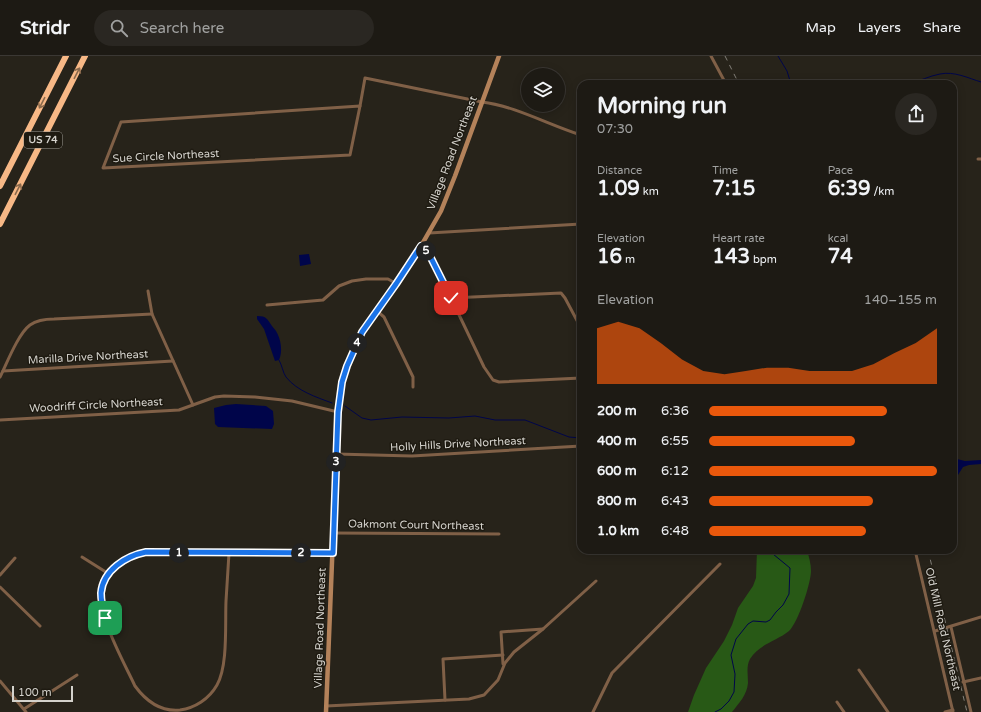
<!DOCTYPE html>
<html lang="en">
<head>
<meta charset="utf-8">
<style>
	:root { --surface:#1d1a14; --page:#2a2722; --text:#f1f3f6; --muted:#a0a1a0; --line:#3b3834; --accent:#ea580c }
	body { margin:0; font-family:"Varela Round",sans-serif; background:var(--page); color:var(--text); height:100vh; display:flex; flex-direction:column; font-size:15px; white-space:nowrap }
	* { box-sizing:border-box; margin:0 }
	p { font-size:13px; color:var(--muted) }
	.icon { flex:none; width:22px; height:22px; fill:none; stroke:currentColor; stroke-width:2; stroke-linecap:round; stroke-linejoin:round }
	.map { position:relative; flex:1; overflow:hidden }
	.side { position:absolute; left:577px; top:24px; width:380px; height:474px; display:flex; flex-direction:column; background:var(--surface); border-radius:12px; box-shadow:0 2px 10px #0003,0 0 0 1px var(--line) }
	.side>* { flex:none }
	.fabs { position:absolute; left:521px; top:12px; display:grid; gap:8px }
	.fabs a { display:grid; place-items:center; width:44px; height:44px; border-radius:50%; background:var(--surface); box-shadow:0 2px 10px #0003,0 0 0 1px var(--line); font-size:20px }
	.scale { position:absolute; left:12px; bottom:10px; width:61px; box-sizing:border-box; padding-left:4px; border:2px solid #d4d2cc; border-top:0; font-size:11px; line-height:14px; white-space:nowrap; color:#d4d2cc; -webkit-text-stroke:3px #1e1a11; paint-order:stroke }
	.pin { position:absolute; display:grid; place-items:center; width:34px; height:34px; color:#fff; margin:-17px; border-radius:8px; box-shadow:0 2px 6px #0006 }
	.km { position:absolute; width:20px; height:20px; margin:-10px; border-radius:50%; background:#222; color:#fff; font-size:11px; line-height:20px; text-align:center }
	.round { display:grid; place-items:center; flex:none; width:42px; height:42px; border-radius:21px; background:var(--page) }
	.summary { display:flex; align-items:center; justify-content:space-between; height:68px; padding:0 20px }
	h1 { font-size:22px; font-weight:800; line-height:30px }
	.metrics { display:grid; grid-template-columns:repeat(3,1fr); gap:6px; height:68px; padding:4px 20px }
	.metrics div { display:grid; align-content:center }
	.metrics b { font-size:20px; font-weight:800 }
	.metrics small { font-size:11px; font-weight:400 }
	.metrics p { font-size:11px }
	.chart { height:112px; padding:8px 20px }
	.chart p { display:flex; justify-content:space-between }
	.chart svg { width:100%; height:72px; margin-top:4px; fill:var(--accent); opacity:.7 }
	ul { padding:0 20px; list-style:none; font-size:13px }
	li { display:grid; grid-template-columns:64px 48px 1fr; align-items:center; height:30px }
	li i { height:10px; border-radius:5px; background:var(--accent) }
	header { display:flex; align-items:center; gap:24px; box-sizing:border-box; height:56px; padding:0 20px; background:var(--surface); border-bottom:1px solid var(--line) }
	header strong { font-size:19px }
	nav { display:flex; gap:22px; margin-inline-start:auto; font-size:14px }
	.search { width:280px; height:36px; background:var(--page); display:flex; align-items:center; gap:10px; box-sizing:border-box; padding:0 14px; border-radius:22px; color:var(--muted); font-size:15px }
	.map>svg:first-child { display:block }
	.green { fill:#285916 }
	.water { fill:#00054a }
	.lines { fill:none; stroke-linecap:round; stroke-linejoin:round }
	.stream { stroke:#00054a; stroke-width:1 }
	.minor { stroke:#806047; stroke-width:3 }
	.secondary { stroke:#b4825a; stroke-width:4.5 }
	.motorway { stroke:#f7b886; stroke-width:6 }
	.rail { stroke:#838079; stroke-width:1; stroke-dasharray:5 5; stroke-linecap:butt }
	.oneway { stroke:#8a694c }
	.route-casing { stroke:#fff; stroke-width:8 }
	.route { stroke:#1a73e8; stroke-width:5 }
	.labels { text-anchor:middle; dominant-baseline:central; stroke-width:3; stroke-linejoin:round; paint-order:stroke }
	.shield { fill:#1e1a11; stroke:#9d9b94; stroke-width:1 }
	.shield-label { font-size:10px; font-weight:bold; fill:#d4d2cc }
	.street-label { font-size:11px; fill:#d4d2cc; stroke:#1e1a11 }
</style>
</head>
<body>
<header>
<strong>Stridr</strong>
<div class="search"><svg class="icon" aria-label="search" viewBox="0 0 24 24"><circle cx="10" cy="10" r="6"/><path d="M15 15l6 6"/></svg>Search here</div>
<nav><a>Map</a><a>Layers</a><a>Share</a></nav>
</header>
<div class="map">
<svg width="981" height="656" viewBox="0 0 981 656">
	<rect width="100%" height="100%" fill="#27231a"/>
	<path class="green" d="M757 494H807C809 501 811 508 811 515 811 527 798 567 789 575 777 585 759 588 750 603 746 610 748 619 748 627 747 639 739 647 732 656H688L694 639 706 612 724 585 732 569 738 552 753 530 756 522Z"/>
	<g class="water">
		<polygon points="309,198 311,208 300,210 299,199"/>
		<path d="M257 260C267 260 267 263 272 270 273 272 275 273 276 275 281 283 283 296 279 304L275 305 264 273 257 263Z"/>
		<polygon points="236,348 266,350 273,355 274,368 272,373 218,371 215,368 214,352 226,349"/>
		<polygon points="953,402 965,405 981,404 981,408 969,409 963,411 953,427"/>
	</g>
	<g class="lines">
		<g class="stream">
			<polyline points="778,0 787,15 791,28"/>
			<path d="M909 28C920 25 929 20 940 18 954 15 968 22 981 26"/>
			<path d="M279 304C282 309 283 317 286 321 297 335 316 341 332 347"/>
			<polyline points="345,350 362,362 371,364 402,361 449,362 475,360 495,364 525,364 569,381 581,382"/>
			<polyline points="715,656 721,653 729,645 734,636 735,618 731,599 736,583 748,568 753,565 766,566 770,564 776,556 783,549 789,538 790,512 773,498 771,494"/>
		</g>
		<g class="minor">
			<polyline points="711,0 726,28"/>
			<polygon points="360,50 350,99 103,112 121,66"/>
			<path d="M360 50 365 22 482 46C515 50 549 69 581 79"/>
			<polyline points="978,103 981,103"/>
			<polyline points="429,177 581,168"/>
			<polyline points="421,190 429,198 451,242"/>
			<polyline points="148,235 152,258 193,349"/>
			<polyline points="267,249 323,244 339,230 352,225 366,223 388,223 397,228"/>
			<polyline points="377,255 384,261 413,321 413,331"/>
			<polyline points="581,272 565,242 561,237 451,242 484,311 493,324 499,326 581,322"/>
			<polyline points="3,315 173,305"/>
			<path d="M0 321C7 307 18 278 30 269 37 264 45 263 54 263L152 258"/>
			<polyline points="0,364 179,354 215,341 224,340 255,341 292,345 338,356"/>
			<polyline points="336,398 412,400 581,390"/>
			<polyline points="333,477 499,478"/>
			<polyline points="915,494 953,656"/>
			<path d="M229 497C228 513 227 529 226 545 225 569 228 610 217 629 209 643 195 652 180 654 160 656 146 645 135 630 124 606 93 553 103 528 105 523 108 519 112 515 122 504 132 499 146 497H333"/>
			<polyline points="82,501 109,518"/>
			<polyline points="0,519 15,502"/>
			<polyline points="0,531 40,570"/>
			<polyline points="951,571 971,656"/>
			<polyline points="935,575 981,561"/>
			<polyline points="503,608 501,576 543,573"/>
			<polyline points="859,614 888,656"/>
			<polyline points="0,625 26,656"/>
			<polyline points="963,626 981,622"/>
			<polyline points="445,644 443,603 503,599"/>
			<polyline points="837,646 844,656"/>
			<polyline points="326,650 469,643 484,639 498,624 505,607 514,596 543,573 596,525"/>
			<polyline points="24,653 77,619"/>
			<polyline points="593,656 612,617 720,508"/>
			<polyline points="945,656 953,654"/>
		</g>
		<polyline class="secondary" points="326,656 338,356 342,327 347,310 353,295 362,276 413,204 441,155 455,120 499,0"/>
		<g class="motorway">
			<polyline points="0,130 66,0"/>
			<polyline points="0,168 85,0"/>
		</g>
		<g class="rail">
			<polyline points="725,0 739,28"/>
			<polyline points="928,494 967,656"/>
		</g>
	</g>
	<defs><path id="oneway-shaft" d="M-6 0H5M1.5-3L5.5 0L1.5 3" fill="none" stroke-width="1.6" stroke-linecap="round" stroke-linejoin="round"/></defs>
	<g class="oneway">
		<use href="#oneway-shaft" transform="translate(77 17) rotate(-63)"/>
		<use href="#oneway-shaft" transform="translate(42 47) rotate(117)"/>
		<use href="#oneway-shaft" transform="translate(18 133) rotate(-63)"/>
	</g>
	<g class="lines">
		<g class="route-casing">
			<path id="route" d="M105 562C103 554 101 545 101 537 103 514 126 500 146 496L333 497 338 356 342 326 347 310 362 276 396 228 421 190 429 198 451 242"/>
		</g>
		<use href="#route" class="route"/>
	</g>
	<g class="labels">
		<rect class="shield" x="24" y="76" width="38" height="16" rx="3"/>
		<g class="shield-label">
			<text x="43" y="84">US 74</text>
		</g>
		<g class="street-label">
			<text transform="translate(452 97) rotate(-69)">Village Road Northeast</text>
			<text transform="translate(166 100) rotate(-3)">Sue Circle Northeast</text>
			<text transform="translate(88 301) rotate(-3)">Marilla Drive Northeast</text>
			<text transform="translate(96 349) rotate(-3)">Woodriff Circle Northeast</text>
			<text transform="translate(458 388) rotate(-3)">Holly Hills Drive Northeast</text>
			<text transform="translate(416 469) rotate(1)">Oakmont Court Northeast</text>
			<text transform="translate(320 572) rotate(-88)">Village Road Northeast</text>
			<text transform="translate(943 573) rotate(77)">Old Mill Road Northeast</text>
		</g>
	</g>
</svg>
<div class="fabs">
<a><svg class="icon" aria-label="layers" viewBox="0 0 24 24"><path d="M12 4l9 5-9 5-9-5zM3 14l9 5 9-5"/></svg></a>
</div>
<div class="scale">100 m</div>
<div class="pin" style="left:105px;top:562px;background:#1e9e55"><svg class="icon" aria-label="arrive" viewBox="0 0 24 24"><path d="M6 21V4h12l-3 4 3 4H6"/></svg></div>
<div class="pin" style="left:451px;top:242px;background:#d93025"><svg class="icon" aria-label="check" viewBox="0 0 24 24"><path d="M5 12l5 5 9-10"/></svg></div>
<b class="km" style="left:179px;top:497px">1</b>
<b class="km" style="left:301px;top:497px">2</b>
<b class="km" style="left:336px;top:406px">3</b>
<b class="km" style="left:357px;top:287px">4</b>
<b class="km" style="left:426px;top:195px">5</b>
<section class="side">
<div class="summary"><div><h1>Morning run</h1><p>07:30</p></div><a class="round"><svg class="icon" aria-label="share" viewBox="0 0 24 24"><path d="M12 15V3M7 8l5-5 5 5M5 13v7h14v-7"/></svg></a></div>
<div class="metrics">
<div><p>Distance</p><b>1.09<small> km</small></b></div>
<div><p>Time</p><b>7:15</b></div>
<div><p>Pace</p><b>6:39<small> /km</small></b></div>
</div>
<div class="metrics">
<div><p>Elevation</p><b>16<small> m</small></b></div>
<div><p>Heart rate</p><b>143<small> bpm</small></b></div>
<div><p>kcal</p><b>74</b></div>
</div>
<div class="chart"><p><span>Elevation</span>140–155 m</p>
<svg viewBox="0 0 160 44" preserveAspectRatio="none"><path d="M0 44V10L10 6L20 10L30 19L40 29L50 36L60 38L70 36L80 34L90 34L100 36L110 36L120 36L130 32L140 25L150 19L160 10V44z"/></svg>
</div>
<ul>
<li><b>200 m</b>6:36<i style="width:78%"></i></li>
<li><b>400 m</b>6:55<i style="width:64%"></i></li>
<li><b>600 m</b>6:12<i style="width:100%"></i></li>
<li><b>800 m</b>6:43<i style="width:72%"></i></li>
<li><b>1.0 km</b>6:48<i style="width:69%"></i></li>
</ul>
</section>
</div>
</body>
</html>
